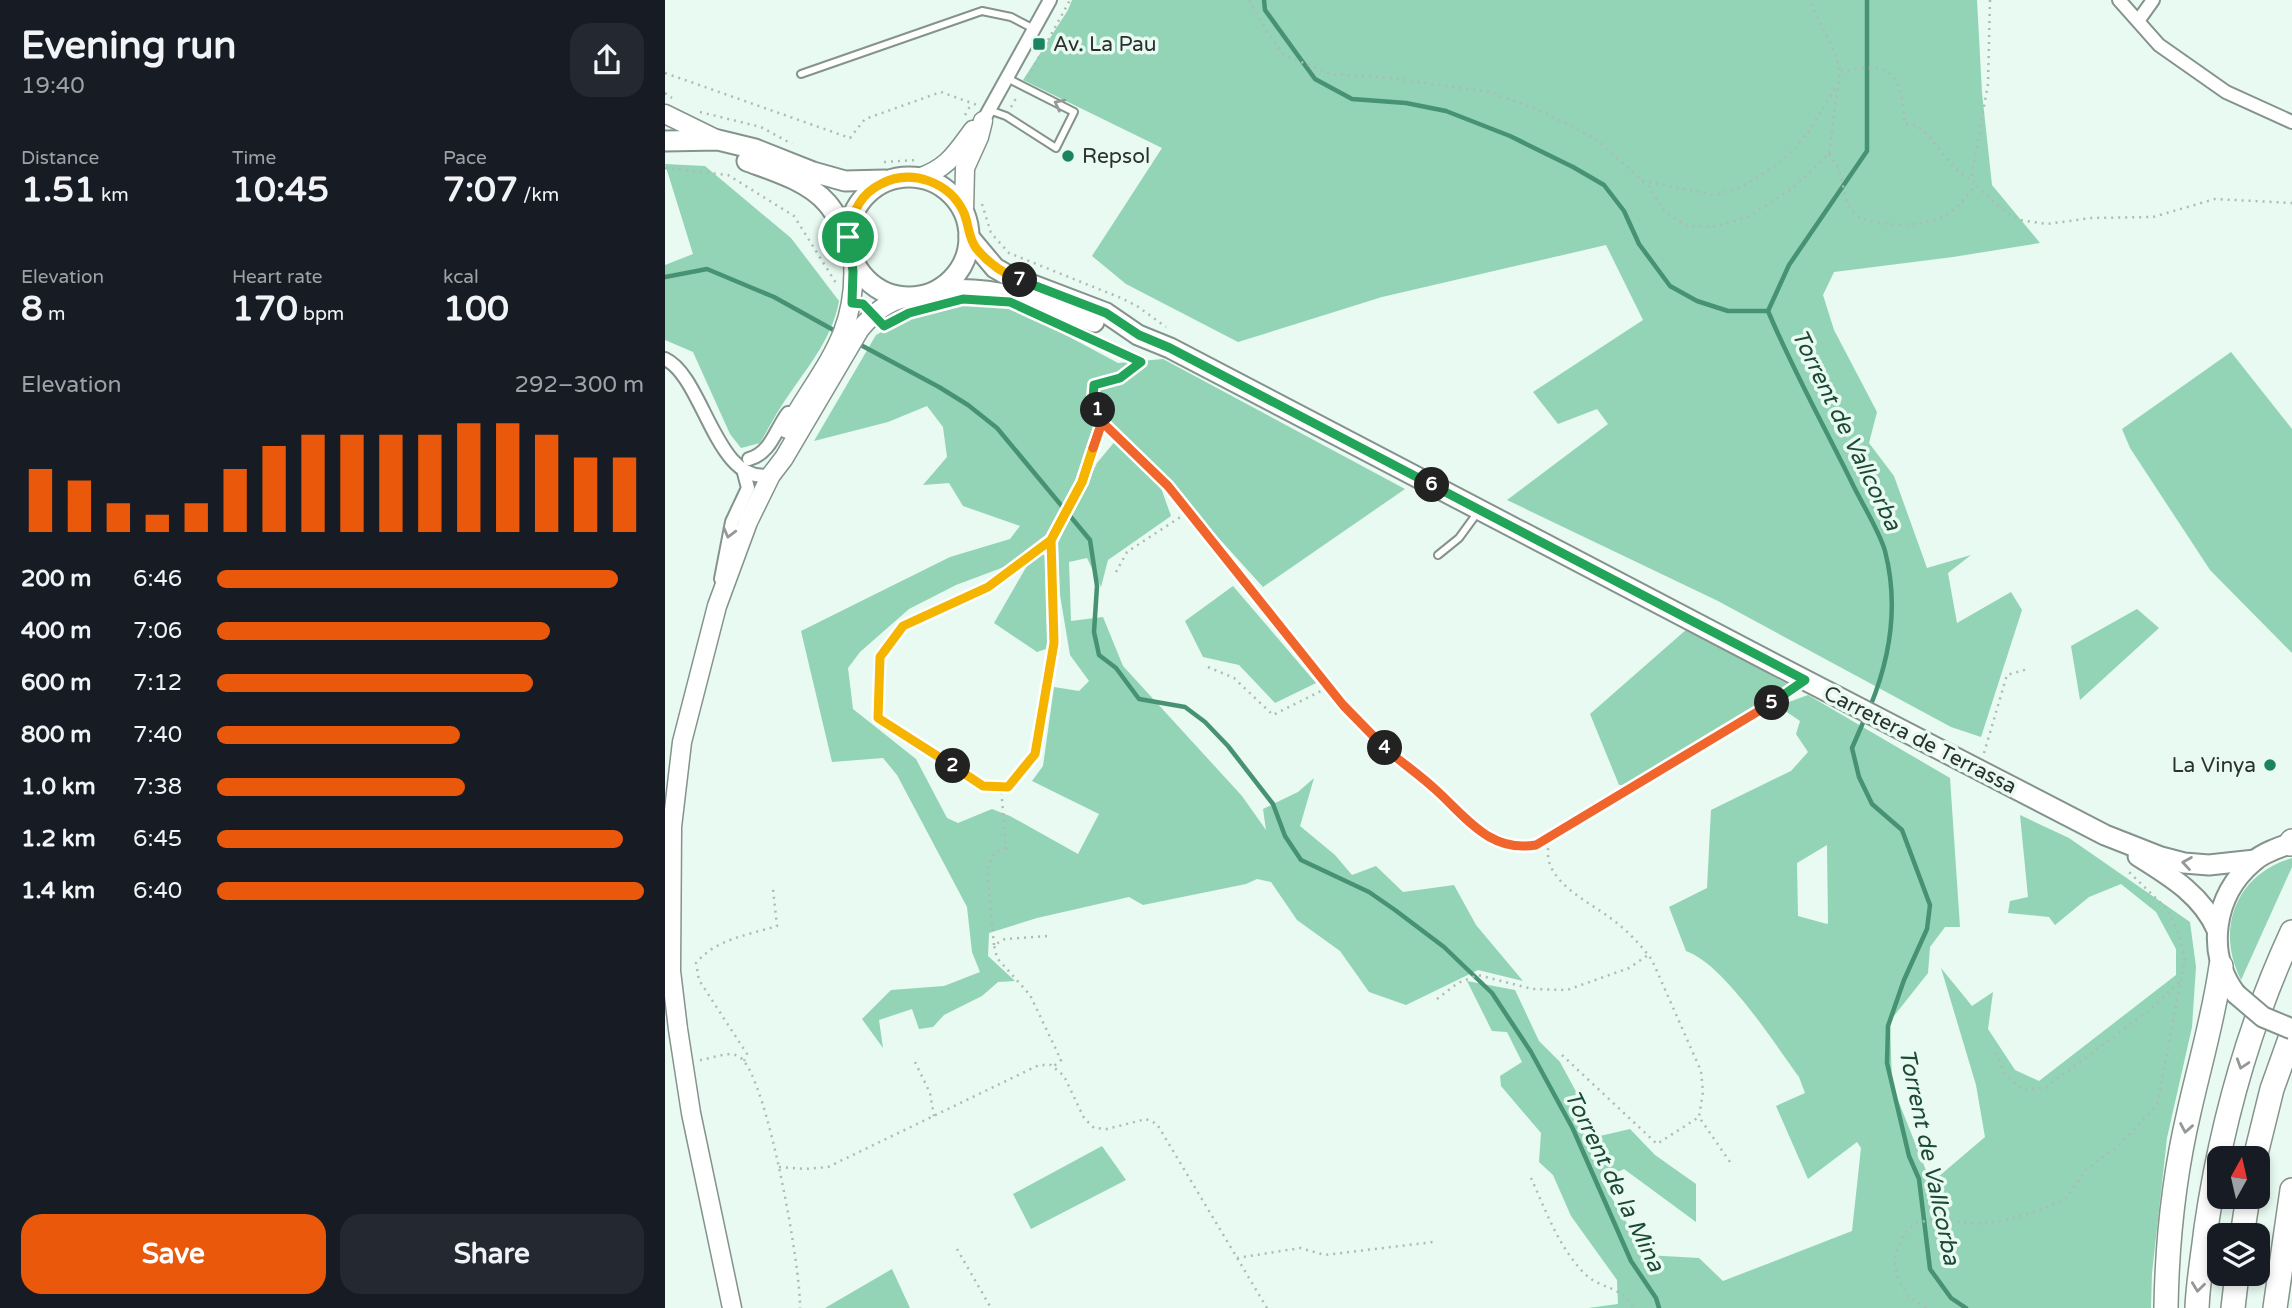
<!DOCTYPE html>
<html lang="en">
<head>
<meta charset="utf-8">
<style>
	:root { --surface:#171b24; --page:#242831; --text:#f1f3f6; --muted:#9ea1a6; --accent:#ea580c }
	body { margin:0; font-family:"Varela Round",sans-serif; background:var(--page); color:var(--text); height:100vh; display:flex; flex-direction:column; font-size:26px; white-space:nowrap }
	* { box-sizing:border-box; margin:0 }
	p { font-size:23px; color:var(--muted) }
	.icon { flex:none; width:38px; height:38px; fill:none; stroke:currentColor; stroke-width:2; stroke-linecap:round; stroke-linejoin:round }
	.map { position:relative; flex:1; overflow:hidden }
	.drawer { display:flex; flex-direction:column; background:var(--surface); width:665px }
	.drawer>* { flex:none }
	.needle { width:46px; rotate:8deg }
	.buttons { position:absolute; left:1542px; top:1146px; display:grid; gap:14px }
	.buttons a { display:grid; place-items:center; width:63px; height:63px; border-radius:14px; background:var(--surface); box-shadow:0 4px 10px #0003; font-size:35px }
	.pin { position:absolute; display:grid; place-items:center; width:60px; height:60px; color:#fff; margin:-30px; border:4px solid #fff; border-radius:50%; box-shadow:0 2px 7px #0007 }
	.km { position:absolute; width:35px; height:35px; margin:-18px; border-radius:50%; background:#222; color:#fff; font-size:19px; line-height:35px; text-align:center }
	.round { display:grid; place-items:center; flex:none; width:74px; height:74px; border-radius:21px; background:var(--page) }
	.headline { display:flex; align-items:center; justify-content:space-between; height:119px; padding:0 21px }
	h1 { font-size:38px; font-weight:800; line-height:52px }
	.stats { display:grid; grid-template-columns:repeat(3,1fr); gap:10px; height:119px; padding:7px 21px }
	.stats div { display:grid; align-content:center }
	.stats b { font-size:35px; font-weight:800 }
	.stats small { font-size:19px; font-weight:400 }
	.stats p { font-size:19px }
	.chart { height:196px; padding:14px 21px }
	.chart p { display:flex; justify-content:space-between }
	.chart svg { width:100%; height:126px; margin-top:7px; stroke:var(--accent); stroke-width:6 }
	.button { display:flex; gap:14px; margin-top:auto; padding:14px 21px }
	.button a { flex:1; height:80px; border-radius:21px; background:var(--accent); color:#fff; font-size:28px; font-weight:800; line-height:80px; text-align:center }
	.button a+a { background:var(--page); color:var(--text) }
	ul { padding:0 21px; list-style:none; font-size:23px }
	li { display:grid; grid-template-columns:112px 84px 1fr; align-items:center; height:52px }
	li i { height:18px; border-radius:9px; background:var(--accent) }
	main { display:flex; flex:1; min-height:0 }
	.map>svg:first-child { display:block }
	.green { fill:#92d4b5; fill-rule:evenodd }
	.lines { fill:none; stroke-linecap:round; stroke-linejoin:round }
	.stream { stroke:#479273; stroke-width:4.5 }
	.lane-casing { stroke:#84938b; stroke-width:10 }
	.street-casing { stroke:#84938b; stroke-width:16 }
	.secondary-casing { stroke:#84938b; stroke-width:21 }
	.primary-casing { stroke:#84938b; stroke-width:23 }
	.highway-casing { stroke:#84938b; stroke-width:26 }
	.path { stroke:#adbbb4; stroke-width:2.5; stroke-dasharray:2 5; stroke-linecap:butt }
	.lane { stroke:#fff; stroke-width:6 }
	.street { stroke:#fff; stroke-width:12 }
	.secondary { stroke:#fff; stroke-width:18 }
	.primary { stroke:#fff; stroke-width:19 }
	.highway { stroke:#fff; stroke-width:23 }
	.primary-bridge-casing { stroke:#84938b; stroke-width:23; stroke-linecap:butt }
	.primary-bridge { stroke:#fff; stroke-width:19 }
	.oneway { stroke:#949896 }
	.split-1-casing { stroke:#fff; stroke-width:14 }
	.split-2-casing { stroke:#fff; stroke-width:14 }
	.split-3-casing { stroke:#fff; stroke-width:14 }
	.split-4-casing { stroke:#fff; stroke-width:14 }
	.split-5-casing { stroke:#fff; stroke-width:14 }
	.split-6-casing { stroke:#fff; stroke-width:14 }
	.split-7-casing { stroke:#fff; stroke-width:14 }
	.split-8-casing { stroke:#fff; stroke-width:14 }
	.split-1 { stroke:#22a559; stroke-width:9 }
	.split-2 { stroke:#f5b400; stroke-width:9 }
	.split-3 { stroke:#f5b400; stroke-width:9 }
	.split-4 { stroke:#f0652b; stroke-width:9 }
	.split-5 { stroke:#f0652b; stroke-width:9 }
	.split-6 { stroke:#22a559; stroke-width:9 }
	.split-7 { stroke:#22a559; stroke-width:9 }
	.split-8 { stroke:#f5b400; stroke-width:9 }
	.poi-dot { fill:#1b835e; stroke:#e8faf1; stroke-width:2.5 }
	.labels { text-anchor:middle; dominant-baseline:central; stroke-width:7; stroke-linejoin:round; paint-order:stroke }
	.poi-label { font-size:21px; fill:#2a312e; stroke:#e8faf1; text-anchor:start }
	.street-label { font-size:21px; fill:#2a312e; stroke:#e8faf1 }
	.water-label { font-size:23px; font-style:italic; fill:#1c4836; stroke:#e8faf1 }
</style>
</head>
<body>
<main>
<section class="drawer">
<div class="headline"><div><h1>Evening run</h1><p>19:40</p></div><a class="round"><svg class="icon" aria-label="share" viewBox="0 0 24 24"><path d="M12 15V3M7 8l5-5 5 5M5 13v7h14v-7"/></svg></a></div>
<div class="stats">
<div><p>Distance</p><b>1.51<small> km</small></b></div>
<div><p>Time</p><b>10:45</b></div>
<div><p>Pace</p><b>7:07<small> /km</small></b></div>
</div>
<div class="stats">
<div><p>Elevation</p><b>8<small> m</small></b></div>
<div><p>Heart rate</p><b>170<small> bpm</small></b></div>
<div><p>kcal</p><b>100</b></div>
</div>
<div class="chart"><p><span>Elevation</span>292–300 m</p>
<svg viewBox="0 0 160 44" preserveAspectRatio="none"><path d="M5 44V22M15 44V26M25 44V34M35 44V38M45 44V34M55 44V22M65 44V14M75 44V10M85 44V10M95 44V10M105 44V10M115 44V6M125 44V6M135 44V10M145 44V18M155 44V18"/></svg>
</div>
<ul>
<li><b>200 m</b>6:46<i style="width:94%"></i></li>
<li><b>400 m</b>7:06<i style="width:78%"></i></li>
<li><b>600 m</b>7:12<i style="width:74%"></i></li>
<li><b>800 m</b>7:40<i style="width:57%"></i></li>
<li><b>1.0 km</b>7:38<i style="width:58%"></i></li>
<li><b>1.2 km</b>6:45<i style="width:95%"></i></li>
<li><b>1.4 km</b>6:40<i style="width:100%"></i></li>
</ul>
<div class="button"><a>Save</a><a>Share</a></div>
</section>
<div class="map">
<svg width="1627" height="1308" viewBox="0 0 1627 1308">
	<rect width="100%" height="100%" fill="#e8faf1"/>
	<g class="green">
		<polygon points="407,0 1312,0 1317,93 1327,185 1375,243 1288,257 1169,272 1158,295 1169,330 1212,412 1204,443 1229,476 1262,568 1306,555 1283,573 1292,623 1346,592 1357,610 1316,737 1286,727 1053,601 842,500 943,424 932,409 893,424 868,392 978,320 941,245 717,297 573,342 461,284 427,256 497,148 358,80 403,10"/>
		<path d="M0 164 40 166 126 238 174 301C167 341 139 371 117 405 109 417 102 431 95 443L76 448 65 434 28 352 0 340V265L28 254Z"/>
		<polygon points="316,301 354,310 453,363 498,359 740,489 598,587 462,437 428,416 426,462 417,474 386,531 339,567 291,585 244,609 195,652 183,668 188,709 251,759 282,818 293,823 327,809 345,816 413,854 434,814 367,781 378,766 389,687 414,691 424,681 405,655 395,595 393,543 432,463 451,440 495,485 506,516 443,560 436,587 422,558 404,562 406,621 438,617 458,666 577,796 601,830 598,809 633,792 649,778 635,826 670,855 687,875 711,866 738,892 789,885 811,925 858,981 813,970 741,1005 704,992 675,951 632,920 606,882 592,879 581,884 478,905 464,897 372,918 324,933 323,956 350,981 333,982 317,996 279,1015 268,1027 254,1029 247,1009 214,1020 218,1048 197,1019 226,990 279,986 315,972 307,952 302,907 232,775 218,758 167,762 136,631 285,557 345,539 355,526 298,506 284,483 258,485 282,457 278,427 262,406 223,422 149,441 211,335 240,319"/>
		<polygon points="1566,352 1627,429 1627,653 1545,570 1465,448 1457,429"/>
		<polygon points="377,553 382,558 384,648 372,652 329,623 363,564"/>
		<polygon points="568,586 651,683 610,703 574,665 538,657 520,621"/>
		<polygon points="1472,609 1494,628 1415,700 1406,646"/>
		<polygon points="1022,629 1124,685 962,785 954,785 925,714"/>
		<path d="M1143 695 1285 778 1295 927H1280L1265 947 1263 973 1225 1021 1227 1085 1266 1183 1320 1137 1311 1085 1276 968 1307 1006 1328 992 1323 1029 1350 1070 1374 1081 1511 975V949L1491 912 1456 884 1424 897 1390 925 1384 917 1343 913 1345 901 1363 897 1355 815 1404 838 1525 922 1531 967 1527 1027 1502 1138 1487 1273 1486 1308H923L953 1304 952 1280 906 1216 888 1175 874 1162 876 1133 836 1086 835 1076 857 1062 842 1032 827 1031 802 981 850 990 874 1041 895 1062 935 1136 965 1129 990 1155 1031 1184V1222L959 1169 936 1180 981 1255 1034 1258 1058 1281 1187 1231 1196 1148 1192 1142 1143 1179 1111 1106 1140 1093 1134 1077C1109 1043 1059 964 1021 951L1004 907 1042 888 1046 810 1126 771 1143 752 1131 734 1135 721 1113 706ZM1162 845 1163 923 1162 924 1133 916 1132 863Z"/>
		<path d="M1627 858V867L1576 980C1550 929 1571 874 1627 858Z"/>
		<polygon points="437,1146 461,1180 366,1229 348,1194"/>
		<polygon points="227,1269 245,1308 160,1308"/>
	</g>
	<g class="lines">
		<g class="stream">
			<path d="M599 0 600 10 650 79 687 99 741 103 781 111 845 136 908 167 939 185 959 211 974 244 1005 286 1032 301 1063 311H1103C1128 370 1159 426 1187 483 1197 504 1214 530 1220 551 1234 605 1226 656 1205 707"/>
			<polyline points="0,277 42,269 109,297 172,332"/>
			<polyline points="1103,311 1124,265 1202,151 1202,0"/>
			<polyline points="192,343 274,387 303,405 332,428 425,540 432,586 429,632 434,655 451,668 474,699 520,707 540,722 563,746 608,804 620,836 636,860 704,892 730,910 779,947 827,993 866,1052 908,1129 966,1261 991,1298 994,1308"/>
			<polyline points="1200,718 1187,748 1194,777 1207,804 1237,830 1265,905 1262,929 1239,980 1223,1026 1222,1063 1244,1156 1254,1179 1265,1269 1286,1298 1301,1308"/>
		</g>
		<g class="lane-casing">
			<g id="lane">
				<polyline points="136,74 317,11 346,17 369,29"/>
				<polyline points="324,110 341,116 391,148 409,112 342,78"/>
				<polyline points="773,555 794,538 813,512"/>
			</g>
		</g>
		<g class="street-casing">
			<g id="street">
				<polyline points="1454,0 1494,45 1561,92 1627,122"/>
				<polyline points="1473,21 1488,0"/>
				<polyline points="318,121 385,0"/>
				<path d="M0 359C39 377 51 487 106 475"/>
				<path d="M84 459C106 453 110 430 123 413"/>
				<polyline points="56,579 67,522 83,488 78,469"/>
			</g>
		</g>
		<g class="secondary-casing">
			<g id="secondary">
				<polyline points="0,114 53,140"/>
				<path d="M253 178C282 169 291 153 308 130"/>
				<polyline points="299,212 300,168 314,137 318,121"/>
				<path d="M122 429C156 368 193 336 188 260"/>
				<path d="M67 1308 26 1113 13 1029 6 971 7 827 17 742 52 606 83 522 106 475 119 458 195 329C208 314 221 302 240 298"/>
			</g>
		</g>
		<g class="primary-casing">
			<g id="primary">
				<polyline points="0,141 53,140 90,149 148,172 180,181 220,180"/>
				<path d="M82 161C109 171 143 181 162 203 171 213 176 225 183 237"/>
				<circle cx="244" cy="237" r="60"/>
				<polyline points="304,237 330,268 344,276 441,313 473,335 505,348 1140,680 1440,835 1496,857 1519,863 1544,865 1590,860"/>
				<path d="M272 291C327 284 378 303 429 322"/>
				<path d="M1473 856C1505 876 1537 895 1552 930"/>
				<path d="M1571 994C1540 953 1549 895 1588 862 1597 853 1615 847 1627 843"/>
			</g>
		</g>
		<g class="highway-casing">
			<g id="highway">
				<polyline points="1625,844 1627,841"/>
				<polyline points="1590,1158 1607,1089 1627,1033"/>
				<polyline points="1577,1236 1583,1197"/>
				<path d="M1501 1308C1502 1243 1509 1176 1524 1112 1535 1063 1549 1016 1556 966"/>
				<path d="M1532 1308C1533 1281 1538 1255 1541 1228 1556 1125 1583 1027 1627 932"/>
				<polyline points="1568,1308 1572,1274"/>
				<polyline points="1610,1308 1627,1190"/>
			</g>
		</g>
		<g class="path">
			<polyline points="584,0 602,32 619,55 666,74 717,77 825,92 881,113 931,139 984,187 1000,212 1022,226 1048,227 1082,217 1127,189 1164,154 1175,71 1170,53 1144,0"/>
			<polyline points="1325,0 1323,84 1307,174 1310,185 1338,210 1355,220 1382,224 1426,218 1488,217 1550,199 1627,203"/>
			<path d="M1176 71C1187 70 1199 67 1210 68 1238 70 1237 103 1240 124 1244 124 1248 124 1251 126 1269 133 1284 174 1309 180"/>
			<polyline points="0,73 185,138 200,119 276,92 312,105"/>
			<polyline points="363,77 405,0"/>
			<polyline points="0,93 7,98"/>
			<polyline points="346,107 353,95"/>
			<polyline points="35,112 96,127 127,144"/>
			<polyline points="300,115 307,103"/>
			<path d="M1164 154C1168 160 1173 166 1175 173 1179 186 1179 204 1190 214 1207 228 1261 227 1280 216 1292 209 1302 196 1310 185"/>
			<polyline points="219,162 251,160"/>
			<polyline points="0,168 63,175 129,216 171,283"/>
			<polyline points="977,181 1051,195 1076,187 1110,166 1130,148 1146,128 1172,85"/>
			<polyline points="317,204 326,233 344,253 456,298 472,306 501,327"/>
			<polyline points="250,311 268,307"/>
			<polyline points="429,340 474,361"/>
			<polyline points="481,358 455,378 430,385 428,398 437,422 503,486 702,732 770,789 806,825 841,846 855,848 871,845 1126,692"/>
			<polyline points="386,540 389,643 370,754 343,787 318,786 213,718 215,657 238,626 323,587 386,540 417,482 437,422"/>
			<polyline points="451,572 462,552 523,512"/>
			<polyline points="543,667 569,678 608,715 664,687"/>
			<polyline points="1319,753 1342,675 1363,669"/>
			<path d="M888 835C886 840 883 846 883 851 881 882 924 902 944 917 961 929 975 944 987 960L1036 1071 1038 1092 1034 1117 1065 1162"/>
			<polyline points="382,936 340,939 329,945 332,958 365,995 396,1060 388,1067"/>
			<polyline points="329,945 322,868 330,852 341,848 336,787"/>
			<polyline points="772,999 793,983 813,975 867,989 902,990 964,968 983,955"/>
			<polyline points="1331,1053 1340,1074 1358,1090 1380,1088 1487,1008 1517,979"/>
			<polyline points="897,1055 992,1144 1034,1117"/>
			<path d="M35 1060C47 1059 65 1049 76 1058 103 1081 136 1269 135 1308"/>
			<path d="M79 1061 82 1054 34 980 31 963C51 939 83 935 112 926L108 889"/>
			<polyline points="250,1062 265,1093 269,1116"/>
			<polyline points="114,1167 140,1169 163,1167 374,1065 386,1065 399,1076 419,1118 429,1128 442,1129 481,1119 492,1124 602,1308"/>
			<path d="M866 1178C881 1211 894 1248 920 1274 938 1291 955 1284 968 1308"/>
			<polyline points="292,1249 326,1308"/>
			<polyline points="572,1258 635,1248 660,1255 768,1242"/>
			<polyline points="1261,1308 1243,1296 1233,1278 1229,1261 1233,1247 1239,1234 1250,1223 1272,1219 1312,1224 1341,1220 1375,1210 1400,1199 1422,1169 1453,1146 1492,1105 1520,959 1513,932 1503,910 1463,871"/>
		</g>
		<use href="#lane" class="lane"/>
		<use href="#street" class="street"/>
		<use href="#secondary" class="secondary"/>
		<use href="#primary" class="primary"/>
		<use href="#highway" class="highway"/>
		<g class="primary-bridge-casing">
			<polyline id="primary-bridge" points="1571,994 1598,1017 1627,1029"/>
		</g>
		<use href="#primary-bridge" class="primary-bridge"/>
	</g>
	<defs><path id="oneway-chevron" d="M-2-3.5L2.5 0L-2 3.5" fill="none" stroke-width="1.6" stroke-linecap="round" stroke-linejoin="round" transform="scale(1.75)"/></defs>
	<g class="oneway">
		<use href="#oneway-chevron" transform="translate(394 104) rotate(-153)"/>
		<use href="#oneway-chevron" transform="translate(64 533) rotate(105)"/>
		<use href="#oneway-chevron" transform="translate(1522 863) rotate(-171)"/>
		<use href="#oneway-chevron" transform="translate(1577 1064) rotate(108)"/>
		<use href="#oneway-chevron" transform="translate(1521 1128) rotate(100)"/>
		<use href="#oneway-chevron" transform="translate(1533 1287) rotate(97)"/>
	</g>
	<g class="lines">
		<g class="split-1-casing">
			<polyline id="split-1" points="183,237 188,271 187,303 198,304 219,326 244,313 298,299 345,302 476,362 455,378 429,385 428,398 433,410"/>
		</g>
		<g class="split-2-casing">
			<polyline id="split-2" points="288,766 318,786 343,787 370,754 389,643 386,540 417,482 437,422 433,410"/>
		</g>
		<g class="split-3-casing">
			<polyline id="split-3" points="288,766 213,718 215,657 238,626 323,587 386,540 417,482 428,448"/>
		</g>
		<g class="split-4-casing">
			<polyline id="split-4" points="428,448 437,422 503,486 678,705 720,748"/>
		</g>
		<g class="split-5-casing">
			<path id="split-5" d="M720 748C737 763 755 775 771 790 802 818 825 853 871 845L1107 703"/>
		</g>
		<g class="split-6-casing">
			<polyline id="split-6" points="767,485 1140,680 1107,703"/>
		</g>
		<g class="split-7-casing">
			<polyline id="split-7" points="355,280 441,313 474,335 505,348 767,485"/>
		</g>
		<g class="split-8-casing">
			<path id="split-8" d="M183 237C186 214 195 194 216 184 246 168 285 182 299 213 304 225 303 237 311 248 323 263 337 273 355 280"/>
		</g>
		<use href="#split-1" class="split-1"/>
		<use href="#split-2" class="split-2"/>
		<use href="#split-3" class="split-3"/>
		<use href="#split-4" class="split-4"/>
		<use href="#split-5" class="split-5"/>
		<use href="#split-6" class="split-6"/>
		<use href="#split-7" class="split-7"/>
		<use href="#split-8" class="split-8"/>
	</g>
	<g class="poi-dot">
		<rect x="367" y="37" width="14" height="14" rx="3.5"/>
		<circle cx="403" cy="156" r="7"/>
		<circle cx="1605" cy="765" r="7"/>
	</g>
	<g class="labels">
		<g class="poi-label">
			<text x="388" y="44">Av. La Pau</text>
			<text x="417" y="156">Repsol</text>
			<text x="1591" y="765" text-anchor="end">La Vinya</text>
		</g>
		<g class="street-label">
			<text transform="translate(1255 740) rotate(27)">Carretera de Terrassa</text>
		</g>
		<g class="water-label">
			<text transform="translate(1181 430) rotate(64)">Torrent de Vallcorba</text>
			<text transform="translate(1264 1157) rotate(78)">Torrent de Vallcorba</text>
			<text transform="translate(949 1181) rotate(64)">Torrent de la Mina</text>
		</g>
	</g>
</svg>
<div class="buttons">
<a><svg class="needle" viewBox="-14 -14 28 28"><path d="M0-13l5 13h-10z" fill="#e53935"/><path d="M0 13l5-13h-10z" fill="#9ea1a6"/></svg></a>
<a><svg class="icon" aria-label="layers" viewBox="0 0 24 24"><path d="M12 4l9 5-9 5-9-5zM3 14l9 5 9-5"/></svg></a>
</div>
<div class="pin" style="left:183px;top:237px;background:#1e9e55"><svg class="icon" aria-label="arrive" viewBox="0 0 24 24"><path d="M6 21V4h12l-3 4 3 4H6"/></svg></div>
<b class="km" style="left:433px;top:410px">1</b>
<b class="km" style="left:288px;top:766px">2</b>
<b class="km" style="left:720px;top:748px">4</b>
<b class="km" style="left:1107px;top:703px">5</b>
<b class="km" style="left:767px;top:485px">6</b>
<b class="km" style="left:355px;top:280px">7</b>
</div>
</main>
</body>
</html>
